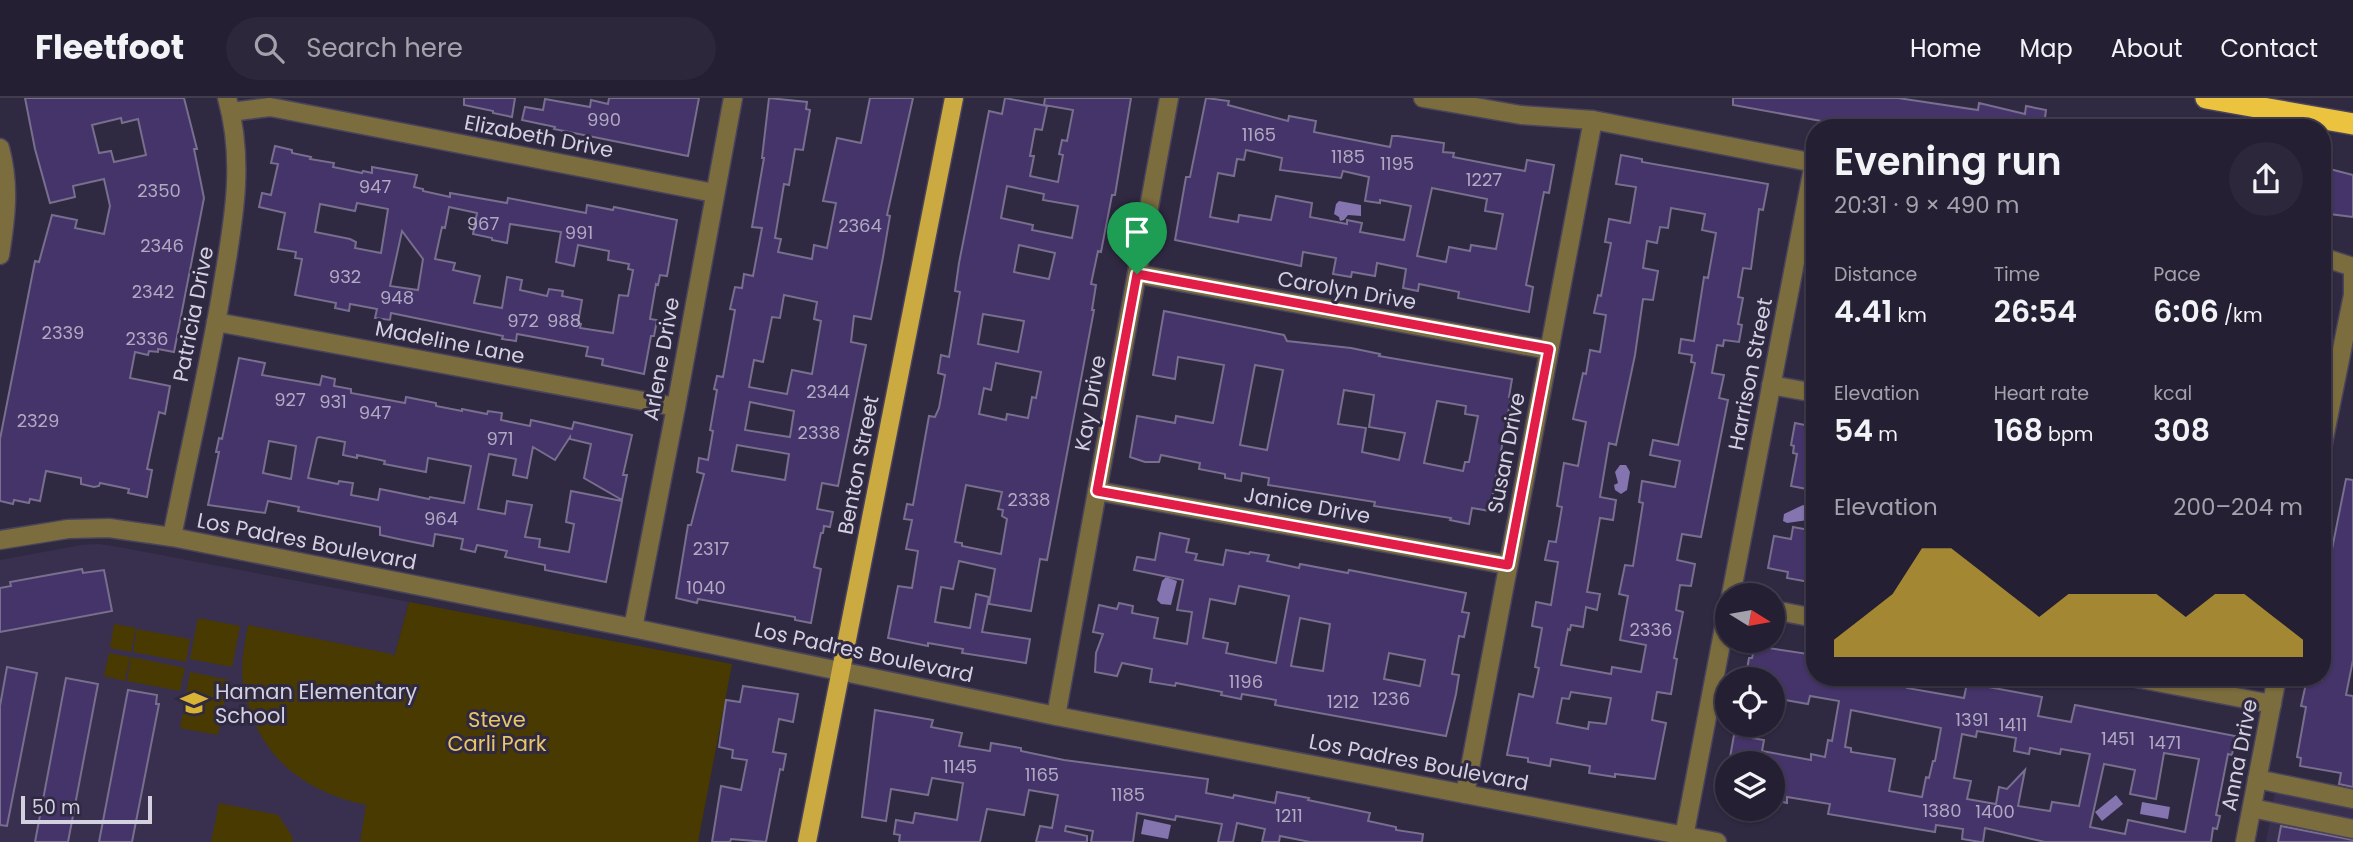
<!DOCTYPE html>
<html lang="en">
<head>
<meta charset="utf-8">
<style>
	:root { --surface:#241f32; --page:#2c273a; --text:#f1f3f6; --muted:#a3a2ac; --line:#413d4d; --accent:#d9b334 }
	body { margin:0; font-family:Poppins,sans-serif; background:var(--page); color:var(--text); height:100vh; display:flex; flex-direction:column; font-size:26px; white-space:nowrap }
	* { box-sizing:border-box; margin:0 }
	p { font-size:23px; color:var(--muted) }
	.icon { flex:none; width:38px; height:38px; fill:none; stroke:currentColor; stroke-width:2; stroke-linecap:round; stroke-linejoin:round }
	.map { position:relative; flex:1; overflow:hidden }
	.side { position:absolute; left:1806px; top:21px; width:525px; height:567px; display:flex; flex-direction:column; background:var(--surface); border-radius:28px; box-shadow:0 2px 5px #0004,0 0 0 2px var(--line) }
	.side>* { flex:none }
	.needle { width:46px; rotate:101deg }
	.tools { position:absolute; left:1715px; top:485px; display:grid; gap:14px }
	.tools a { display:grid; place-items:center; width:70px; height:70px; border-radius:50%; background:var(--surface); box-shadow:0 2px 5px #0004,0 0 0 2px var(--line); font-size:35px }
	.scale { position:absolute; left:21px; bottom:18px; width:131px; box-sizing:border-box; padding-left:7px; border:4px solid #d3d0e0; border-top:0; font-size:19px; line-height:24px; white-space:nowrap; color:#d3d0e0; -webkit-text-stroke:5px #302942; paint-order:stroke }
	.pin { position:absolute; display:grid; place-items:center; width:60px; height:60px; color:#fff; margin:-72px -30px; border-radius:50% 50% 50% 0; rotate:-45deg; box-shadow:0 0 7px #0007 }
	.pin .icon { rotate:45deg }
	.round { display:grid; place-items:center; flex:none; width:74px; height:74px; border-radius:37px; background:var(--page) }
	.head { display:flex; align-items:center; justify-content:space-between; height:119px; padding:0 28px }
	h1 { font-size:38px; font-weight:600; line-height:52px }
	.stats { display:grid; grid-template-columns:repeat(3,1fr); gap:10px; height:119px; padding:7px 28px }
	.stats div { display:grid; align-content:center }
	.stats b { font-size:30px; font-weight:600 }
	.stats small { font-size:19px; font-weight:400 }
	.stats p { font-size:19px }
	.chart { height:196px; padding:14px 28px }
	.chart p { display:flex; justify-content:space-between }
	.chart svg { width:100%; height:126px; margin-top:7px; fill:var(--accent); opacity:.7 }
	header { display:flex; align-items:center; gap:42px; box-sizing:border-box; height:98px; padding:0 35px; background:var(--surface); border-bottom:2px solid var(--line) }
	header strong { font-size:33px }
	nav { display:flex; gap:38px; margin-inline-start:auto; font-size:24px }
	.search { width:490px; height:63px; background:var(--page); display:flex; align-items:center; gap:18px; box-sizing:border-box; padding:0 24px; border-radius:38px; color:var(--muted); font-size:26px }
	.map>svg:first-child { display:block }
	.built { fill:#393050 }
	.green { fill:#493a01 }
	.water { fill:#8474af }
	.building { fill:#45346a; stroke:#776f8d; stroke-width:2; fill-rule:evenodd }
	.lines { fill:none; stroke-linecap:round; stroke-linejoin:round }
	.minor-casing { stroke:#4a445b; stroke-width:21 }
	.major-casing { stroke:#4a445b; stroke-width:21 }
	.highway-casing { stroke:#4a445b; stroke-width:24 }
	.minor { stroke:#7c6d3e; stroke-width:18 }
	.major { stroke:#cbaa41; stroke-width:18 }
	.highway { stroke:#ebc33e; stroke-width:21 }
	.route-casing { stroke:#fff; stroke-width:14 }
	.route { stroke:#e11d48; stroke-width:9 }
	.labels { text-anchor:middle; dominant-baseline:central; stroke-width:6; stroke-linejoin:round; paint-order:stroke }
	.number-label { font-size:18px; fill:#b0a9c2 }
	.street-label { font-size:21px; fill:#d3d0e0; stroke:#302942 }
	.poi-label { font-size:21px; fill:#d3d0e0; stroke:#302942; text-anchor:start }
	.park-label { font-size:21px; fill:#e6c667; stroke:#302942 }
</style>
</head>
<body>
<header>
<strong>Fleetfoot</strong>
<div class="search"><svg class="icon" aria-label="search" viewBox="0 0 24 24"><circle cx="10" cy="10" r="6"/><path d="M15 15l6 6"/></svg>Search here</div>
<nav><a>Home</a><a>Map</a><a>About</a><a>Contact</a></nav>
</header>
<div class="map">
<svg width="2353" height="744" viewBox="0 0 2353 744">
	<rect width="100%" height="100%" fill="#302942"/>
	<g class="built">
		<polygon points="81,447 99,446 124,450 409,504 394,559 360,744 0,744 0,462"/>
		<polygon points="2275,695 2353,710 2353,744 2266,744"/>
	</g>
	<g class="green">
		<path d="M409 504 732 566 698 744H360L366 707C300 693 255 655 243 586 240 567 245 545 248 527L392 556 394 559Z"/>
		<polygon points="198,520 240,528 232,569 190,561"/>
		<polygon points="114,526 136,530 131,554 110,550"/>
		<polygon points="137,531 190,541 186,564 133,554"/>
		<polygon points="109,555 130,559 125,583 104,578"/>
		<polygon points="131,559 185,570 180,593 127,583"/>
		<polygon points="190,574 229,582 218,637 180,630"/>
		<polygon points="219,705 278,717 292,738 293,744 211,744"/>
	</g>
	<g class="water">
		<polygon points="1339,103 1361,107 1361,118 1348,117 1344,122 1340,123 1339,119 1334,116 1336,106"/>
		<polygon points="1620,367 1626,367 1630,374 1627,392 1621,396 1615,392 1614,387 1618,385 1615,374"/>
		<polygon points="1803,407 1807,409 1808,422 1787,425 1783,423 1784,416"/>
		<polygon points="1166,479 1177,483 1171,507 1161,506 1157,502 1162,483"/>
		<polygon points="2116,697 2123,706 2102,723 2095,714"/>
		<polygon points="2142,704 2170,709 2168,721 2140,716"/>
		<polygon points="1144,721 1171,727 1168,741 1141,736"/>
	</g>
	<g class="building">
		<path d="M25 0H184L197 51H194L204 100 174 254 158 251V254L149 253 148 257 135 254 130 280 170 288 165 316 159 314 147 371 152 372 147 399 128 395 129 391 100 385 99 388 94 389 81 386V380L46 373 40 403 30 401 29 405 14 402 13 406 0 403V341L35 163 39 164 52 117 77 122 75 130 104 136 110 108 104 81 73 88 75 99 50 105 35 51ZM121 20 122 25 138 21 146 57 114 64 111 53 99 55 92 27Z"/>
		<polygon points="464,0 515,0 512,19 493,15 493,13 464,7"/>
		<polygon points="609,0 699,0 688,58 554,31 555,29 522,22 525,9 543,12 545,1 590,9 591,2 608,6"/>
		<path d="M769 0 807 4 806 11 810 12 803 52 795 51 789 87 784 86 775 140 781 141 778 154 812 161 814 147 827 150 836 105 823 103 837 40 861 45 870 0H913L887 117 890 118 883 159 871 221 854 218 851 244 866 247 838 388 822 385 817 411 833 414 830 429 824 428 823 435H821L814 469 821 471 811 525 795 522V519L698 501 697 505 676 500 688 427H691L704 376 697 374 699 360 708 362 713 333 710 332 717 292 714 291 717 278 723 279 735 212 730 211 735 189 742 190 744 176 753 178 762 130 752 129 764 60H762ZM784 197 817 204 814 221 821 223 812 276 792 272 787 296 749 289 754 262 763 264 772 219 780 220ZM750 304 794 313 790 339 745 332ZM737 347 789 356 785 382 732 373Z"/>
		<path d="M1005 0 1047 8 1042 32 1035 31 1030 58H1034L1030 78 1058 84 1063 57 1059 56 1062 42 1067 43 1073 12 1044 7 1045 0H1131L1115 97H1112L1101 154 1098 153 1091 186 1096 187 1092 212H1094L1047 462 1040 461 1031 513 989 506 995 471 959 463 953 491 941 489 935 524 970 530 976 496 989 499 982 534 1030 541 1026 565 962 555 963 551 928 545V548L888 540 898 488 912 490 918 453 906 451 912 422 904 421 907 406 913 407 929 318 935 319 939 310 945 277 938 275 941 257 949 259 960 194 955 193 959 165 989 13 1002 16ZM1007 88 1044 96 1043 102 1078 108 1072 140 1032 132 1033 127 1001 120ZM1019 147 1055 155 1049 181 1014 174ZM983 216 1024 223 1018 254 978 246ZM996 265 1041 274 1036 300 1032 299 1028 320 1007 316 1006 322 979 316 984 290 991 292ZM966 387 1002 394 998 411 1003 412 1002 418 1007 421 1001 456 962 448V445L955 444Z"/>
		<path d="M1206 0 1229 3 1228 7 1288 23 1289 18 1316 23 1314 34 1390 49 1392 38H1398L1444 45 1443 54 1454 55 1453 59 1525 73 1527 62 1554 67 1549 95 1544 94 1526 187 1533 189 1529 214 1458 200 1459 194 1419 186 1418 193 1403 190 1406 171 1377 165 1375 178 1352 174 1351 179 1333 176 1336 160 1303 154 1301 168 1175 142 1186 79H1190ZM1246 52 1282 60 1280 72 1341 80 1343 73 1369 79 1365 103 1380 105V102L1411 108 1404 142 1360 134 1362 125 1347 122V126L1310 119 1312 105 1276 98 1271 122 1239 117 1238 124 1210 119 1218 75 1234 78 1237 61 1244 62ZM1432 90 1487 101 1485 113 1503 116 1496 151 1471 147 1470 153 1449 149 1446 164 1417 158Z"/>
		<polygon points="1733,0 1898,0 1978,12 1979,5 2025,16 2026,8 2046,12 2045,20 2061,23 2061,30 1896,30 1845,20 1844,30 1826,30 1827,24 1733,7"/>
		<path d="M275 48 292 52V55L311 59 310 61 334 65 333 69 362 75 363 73 372 75V69L417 77 414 89 423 91V93L450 99V95L507 105 508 100 586 115 587 107 613 112 614 109 677 122 667 178 660 177 658 187 656 186 650 221 657 222 654 238H651L644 276 602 267 603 261 586 258 588 249 517 236 516 243 502 241 503 238 391 215 390 222 375 220 377 211 350 206 349 213 335 210 336 205 295 197 302 161 295 160 296 154 278 151 285 115 259 109 262 95 271 97 278 66 271 65ZM357 105 388 111 381 155 355 150 356 144 350 141 315 134 320 106 355 113ZM449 109 477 115 473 136 492 140V142L507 145 510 126 561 134 556 164 574 168 578 147 609 153 608 162 629 166 628 171 633 172 628 198 619 197 613 235 580 230 581 226 578 225 582 202 562 198 563 193 549 191 547 198 520 192 522 182 507 179 502 210 474 205 480 178 453 172 455 165 435 161 442 129 445 130ZM402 133 423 161 418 192 390 188Z"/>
		<path d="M1621 57 1642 61V64L1768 86 1763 112 1759 111 1751 171 1743 170 1738 199 1743 200 1738 226 1742 227 1739 244 1724 242 1723 248 1717 247 1712 275 1724 277 1719 300 1728 302 1701 439 1682 436 1677 462 1695 466 1691 488 1680 487 1676 512 1683 514 1674 560 1677 561 1671 596 1657 594 1652 622 1666 625 1655 681 1615 676V679L1589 675 1590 668 1551 661 1550 668 1528 664V660L1507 657 1519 596 1533 599 1539 570 1535 569 1542 530 1532 528 1536 504 1551 507 1558 464 1545 462 1549 443 1556 444 1562 409 1557 408 1564 365 1578 368 1586 324 1573 321 1583 275 1586 276 1590 252 1600 254 1606 217 1594 215 1598 197 1601 198 1611 145 1605 144 1609 121 1630 125 1636 89 1616 86ZM1671 110 1705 116 1702 132 1716 135 1708 180 1704 179 1694 243 1681 241 1679 255 1692 257 1691 264 1695 265 1678 347 1653 342 1650 357 1680 363 1675 389 1642 383 1639 404 1643 405 1633 468 1625 467 1619 496 1628 498 1620 542 1646 547 1641 574 1612 569 1611 576 1561 567 1568 531 1570 532 1571 527 1583 529 1586 509 1597 512 1600 496 1587 494 1600 420 1613 422 1616 402 1600 399 1609 345 1616 347 1635 257 1643 201 1653 202 1658 173 1643 170 1647 143 1657 145 1660 129 1668 130ZM1571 594 1611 600 1606 626 1589 624 1588 631 1557 625 1562 600 1569 601Z"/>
		<polygon points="2322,69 2353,77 2353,119 2322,115"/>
		<path d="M1164 213 1284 237 1287 243 1351 250 1380 256 1379 258 1512 281 1509 299H1511L1490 413 1472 410 1469 426 1450 422 1451 420 1374 408 1375 404 1268 387 1269 380 1242 375 1241 383 1225 380V376L1199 371 1200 365 1161 357 1159 364H1145L1130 359 1137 318 1175 325 1176 318 1213 325 1224 267 1178 259 1175 281 1153 277ZM1255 267 1283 272 1267 352 1240 347ZM1344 292 1374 297 1369 329 1405 335 1399 362 1362 354 1366 330 1338 326ZM1437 303 1466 308 1465 316 1478 318 1469 364H1465L1463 373 1424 365Z"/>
		<path d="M239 260 265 265 262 277 320 287 322 278 335 281 334 288 351 291V295L405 305 406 299 436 305V308L462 313V311L487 316 488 313 502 315 501 322 530 328 531 322 572 331 574 324 632 337 623 377H627L622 402 584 380 591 346 570 341V339L555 362 533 349 527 380 513 377 516 361 489 356 478 411 505 416 507 403 532 407 525 439 540 441 539 449 569 454 574 426 566 424 571 393 622 403 606 484 545 472V467L505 459 507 453 477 447 475 454 461 451 463 441 435 436 433 448 403 442 380 437V429L298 413 299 409 268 403 265 415 208 407 219 354H216L219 340 222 341ZM319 339 345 344 343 357 357 360V357L385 363 384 366 426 374 428 360 471 368 464 405 430 399 429 401 380 391 378 402 351 397 353 385 339 383 338 386 308 380 317 340ZM269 343 296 348 291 381 263 375Z"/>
		<polygon points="1795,325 1815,329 1815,379 1812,392 1791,388 1797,356 1793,355 1794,348 1791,347"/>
		<polygon points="2346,381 2353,382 2353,562 2346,597 2353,598 2353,689 2339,686 2341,675 2300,668 2301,660 2297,659 2306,609 2301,608 2307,581 2322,582 2322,501"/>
		<polygon points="1793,429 1815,433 1815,485 1787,480 1788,474 1768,470 1774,438 1791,441"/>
		<path d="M1160 435 1189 441 1186 454 1197 456 1195 462 1223 467 1226 452 1249 456 1250 454 1269 457 1267 463 1299 470 1300 466 1348 475 1349 472 1466 495 1462 514 1469 515 1464 539 1459 538 1452 576 1459 577 1456 596 1446 638 1275 607 1276 602 1242 596 1241 601 1221 597 1222 594 1176 585 1175 588 1150 584 1152 571 1122 565 1117 578 1095 574 1096 555 1103 536 1093 534 1099 507 1117 511 1119 505 1133 508 1132 515 1158 520 1154 540 1187 546 1192 514 1177 512 1183 482 1134 472 1137 459 1155 462ZM1239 488 1289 498 1276 565 1226 555 1228 545 1203 540 1210 501 1235 506ZM1300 520 1330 526 1323 573 1291 568ZM1389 555 1425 562 1420 588 1384 581Z"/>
		<polygon points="82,471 83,475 104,472 112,513 0,534 0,490 11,488 10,484"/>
		<path d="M1755 548 1815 557V579H1909L1907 590 1964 600 1967 585 2042 599 2038 618 2071 624 2075 607 2235 638 2232 657 2228 656 2216 717 2220 718 2217 731 2213 730 2211 744H2045L1985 730 1983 744H1980L1962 741 1963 731 1936 727 1935 734 1828 716 1830 706 1787 699V705L1773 702 1776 665H1729L1734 637 1764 642 1762 653 1811 662V656L1825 659 1828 642 1832 643 1839 603 1810 598 1808 606 1773 600V581H1749V578L1746 577 1749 560H1752ZM1851 612 1941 630 1935 663H1933L1929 680 1926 679 1922 699 1889 693 1895 661 1851 654V650L1845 649ZM1977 633 2016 640 2014 653 2029 656 2030 650 2060 656 2061 651 2090 656 2079 708 2052 704 2050 713 2018 708 2025 672 2007 691 1999 689 1996 706 1967 701 1971 683 1954 680 1962 636 1976 639ZM2164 655 2199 661 2185 734 2128 722 2125 736 2090 729 2104 666 2135 672 2130 696 2156 701Z"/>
		<polygon points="7,569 37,575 7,728 0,727 0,608"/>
		<polygon points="66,580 98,586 68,744 35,744"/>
		<polygon points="743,588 798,596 793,624 779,621 773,654 786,656 783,672 780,671 766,744 731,741 730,744 712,744 721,688 741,692 747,662 732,660 733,652 719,649 726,602 740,604"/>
		<polygon points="128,592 157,597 156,606 159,606 132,744 99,744"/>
		<polygon points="875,612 933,622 931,629 962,635 959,648 990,653 991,645 1021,650 1021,653 1064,662 1208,681 1206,695 1233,700 1234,697 1275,705 1277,694 1309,700 1308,702 1370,715 1368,723 1396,729 1396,732 1423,736 1422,744 1310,744 1280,738 1279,744 1262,744 1265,731 1237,725 1233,744 1218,744 1222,726 1176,718 1175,722 1137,715 1133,744 1091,744 1093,733 1066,728 1065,733 1087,738 1087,744 1036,744 1040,728 1052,730 1058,697 1029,692 1024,717 987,711 980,744 899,744 900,737 894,736 896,722 913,725 915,715 957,722 963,685 932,680 928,697 891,691 886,723 862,719"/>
		<polygon points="2281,728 2353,742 2353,744 2278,744"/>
	</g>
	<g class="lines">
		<g class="minor-casing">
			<g id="minor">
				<polyline points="1423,0 1521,17 1593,22 1815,65"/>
				<polyline points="231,14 270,9 714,95"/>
				<path d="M0 50C10 87 6 120 0 157"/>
				<polyline points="2322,159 2353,169 2353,197 2322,350"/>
				<polyline points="1137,176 1549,252"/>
				<polyline points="216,224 676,309"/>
				<polyline points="1771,287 1815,295"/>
				<polyline points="1097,393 1508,467"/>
				<path d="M172 439C188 358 207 278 221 197 232 130 246 67 227 0"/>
				<polyline points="0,442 68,431 109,430 172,439 633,530 1056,618 1717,744"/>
				<polyline points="1731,497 1814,65"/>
				<polyline points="1773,512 1815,520"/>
				<polyline points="633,530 676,309 733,0"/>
				<polyline points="2131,579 2272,606"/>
				<polyline points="1056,618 1169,0"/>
				<polyline points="2257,681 2353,701"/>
				<polyline points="1465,696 1593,22"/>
				<polyline points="2252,710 2353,731"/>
				<polyline points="1683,744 1727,514"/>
				<polyline points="2245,744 2277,579"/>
			</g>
		</g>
		<g class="major-casing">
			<polyline id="major" points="807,744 954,0"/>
		</g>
		<g class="highway-casing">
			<polyline id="highway" points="2206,0 2353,26"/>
		</g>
		<use href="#minor" class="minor"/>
		<use href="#major" class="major"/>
		<use href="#highway" class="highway"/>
	</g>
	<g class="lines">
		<g class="route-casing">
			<polygon id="route" points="1137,176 1549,251 1508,467 1097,393"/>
		</g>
		<use href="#route" class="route"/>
	</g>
	<defs>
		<g id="school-bare" transform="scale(2.1)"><path d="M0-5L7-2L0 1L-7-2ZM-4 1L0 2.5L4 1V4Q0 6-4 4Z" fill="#d9b334" stroke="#302942" stroke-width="2.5" paint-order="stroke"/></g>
	</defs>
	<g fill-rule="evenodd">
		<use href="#school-bare" x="194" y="605"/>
	</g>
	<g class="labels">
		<g class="number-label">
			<text x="604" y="21">990</text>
			<text x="1259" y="36">1165</text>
			<text x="1348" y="58">1185</text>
			<text x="1397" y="65">1195</text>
			<text x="1484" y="81">1227</text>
			<text x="375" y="88">947</text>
			<text x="159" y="92">2350</text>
			<text x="483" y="125">967</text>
			<text x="860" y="127">2364</text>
			<text x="579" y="134">991</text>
			<text x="162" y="147">2346</text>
			<text x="345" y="178">932</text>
			<text x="153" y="193">2342</text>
			<text x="397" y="199">948</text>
			<text x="523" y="222">972</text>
			<text x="564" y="222">988</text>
			<text x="63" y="234">2339</text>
			<text x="147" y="240">2336</text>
			<text x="828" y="293">2344</text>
			<text x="290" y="301">927</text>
			<text x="333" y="303">931</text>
			<text x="375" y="314">947</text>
			<text x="38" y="322">2329</text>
			<text x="819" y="334">2338</text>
			<text x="500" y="340">971</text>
			<text x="1029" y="401">2338</text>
			<text x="441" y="420">964</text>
			<text x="711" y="450">2317</text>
			<text x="706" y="489">1040</text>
			<text x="1651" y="531">2336</text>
			<text x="1246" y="583">1196</text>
			<text x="1391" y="600">1236</text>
			<text x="1343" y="603">1212</text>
			<text x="1972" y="621">1391</text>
			<text x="2013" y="626">1411</text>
			<text x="2118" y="640">1451</text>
			<text x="2165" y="644">1471</text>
			<text x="960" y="668">1145</text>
			<text x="1042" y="676">1165</text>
			<text x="1128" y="696">1185</text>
			<text x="1942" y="712">1380</text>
			<text x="1995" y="713">1400</text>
			<text x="1289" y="717">1211</text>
		</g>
		<g class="street-label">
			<text transform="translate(539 38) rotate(11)">Elizabeth Drive</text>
			<text transform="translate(1347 192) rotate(10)">Carolyn Drive</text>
			<text transform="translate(193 216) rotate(-79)">Patricia Drive</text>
			<text transform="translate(450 244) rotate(11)">Madeline Lane</text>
			<text transform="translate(661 261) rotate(-80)">Arlene Drive</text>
			<text transform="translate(1750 276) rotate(-79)">Harrison Street</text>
			<text transform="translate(1090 305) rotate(-80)">Kay Drive</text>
			<text transform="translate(1506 355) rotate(-79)">Susan Drive</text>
			<text transform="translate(858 367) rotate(-79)">Benton Street</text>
			<text transform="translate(1307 407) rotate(10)">Janice Drive</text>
			<text transform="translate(307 443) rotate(11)">Los Padres Boulevard</text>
			<text transform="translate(864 554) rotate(12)">Los Padres Boulevard</text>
			<text transform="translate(2239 657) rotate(-79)">Anna Drive</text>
			<text transform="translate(1419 664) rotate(11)">Los Padres Boulevard</text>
		</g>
		<g class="poi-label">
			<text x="215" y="593">Haman Elementary<tspan x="215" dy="24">School</tspan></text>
		</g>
		<g class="park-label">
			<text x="497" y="621">Steve<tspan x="497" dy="24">Carli Park</tspan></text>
		</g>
	</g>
</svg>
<div class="tools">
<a><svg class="needle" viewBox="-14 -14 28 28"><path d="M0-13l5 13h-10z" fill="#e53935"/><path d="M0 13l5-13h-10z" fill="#a3a2ac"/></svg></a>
<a><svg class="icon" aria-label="locate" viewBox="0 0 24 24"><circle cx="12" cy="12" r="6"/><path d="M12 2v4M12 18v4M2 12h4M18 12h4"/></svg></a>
<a><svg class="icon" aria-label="layers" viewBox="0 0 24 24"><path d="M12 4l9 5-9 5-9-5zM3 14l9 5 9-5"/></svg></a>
</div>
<div class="scale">50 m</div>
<div class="pin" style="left:1137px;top:176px;background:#1e9e55"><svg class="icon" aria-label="arrive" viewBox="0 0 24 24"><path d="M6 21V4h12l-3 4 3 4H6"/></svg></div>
<section class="side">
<div class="head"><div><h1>Evening run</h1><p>20:31 · 9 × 490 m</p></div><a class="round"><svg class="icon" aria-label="share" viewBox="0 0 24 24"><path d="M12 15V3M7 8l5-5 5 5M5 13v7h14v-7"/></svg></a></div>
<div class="stats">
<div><p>Distance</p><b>4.41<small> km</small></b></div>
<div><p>Time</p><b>26:54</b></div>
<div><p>Pace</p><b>6:06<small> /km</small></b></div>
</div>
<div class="stats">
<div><p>Elevation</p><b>54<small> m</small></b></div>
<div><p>Heart rate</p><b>168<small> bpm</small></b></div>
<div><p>kcal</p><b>308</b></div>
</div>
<div class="chart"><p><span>Elevation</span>200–204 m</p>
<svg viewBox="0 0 160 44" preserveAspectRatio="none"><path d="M0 44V38L10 30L20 22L30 6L40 6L50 14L60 22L70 30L80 22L90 22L100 22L110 22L120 30L130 22L140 22L150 30L160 38V44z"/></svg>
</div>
</section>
</div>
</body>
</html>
